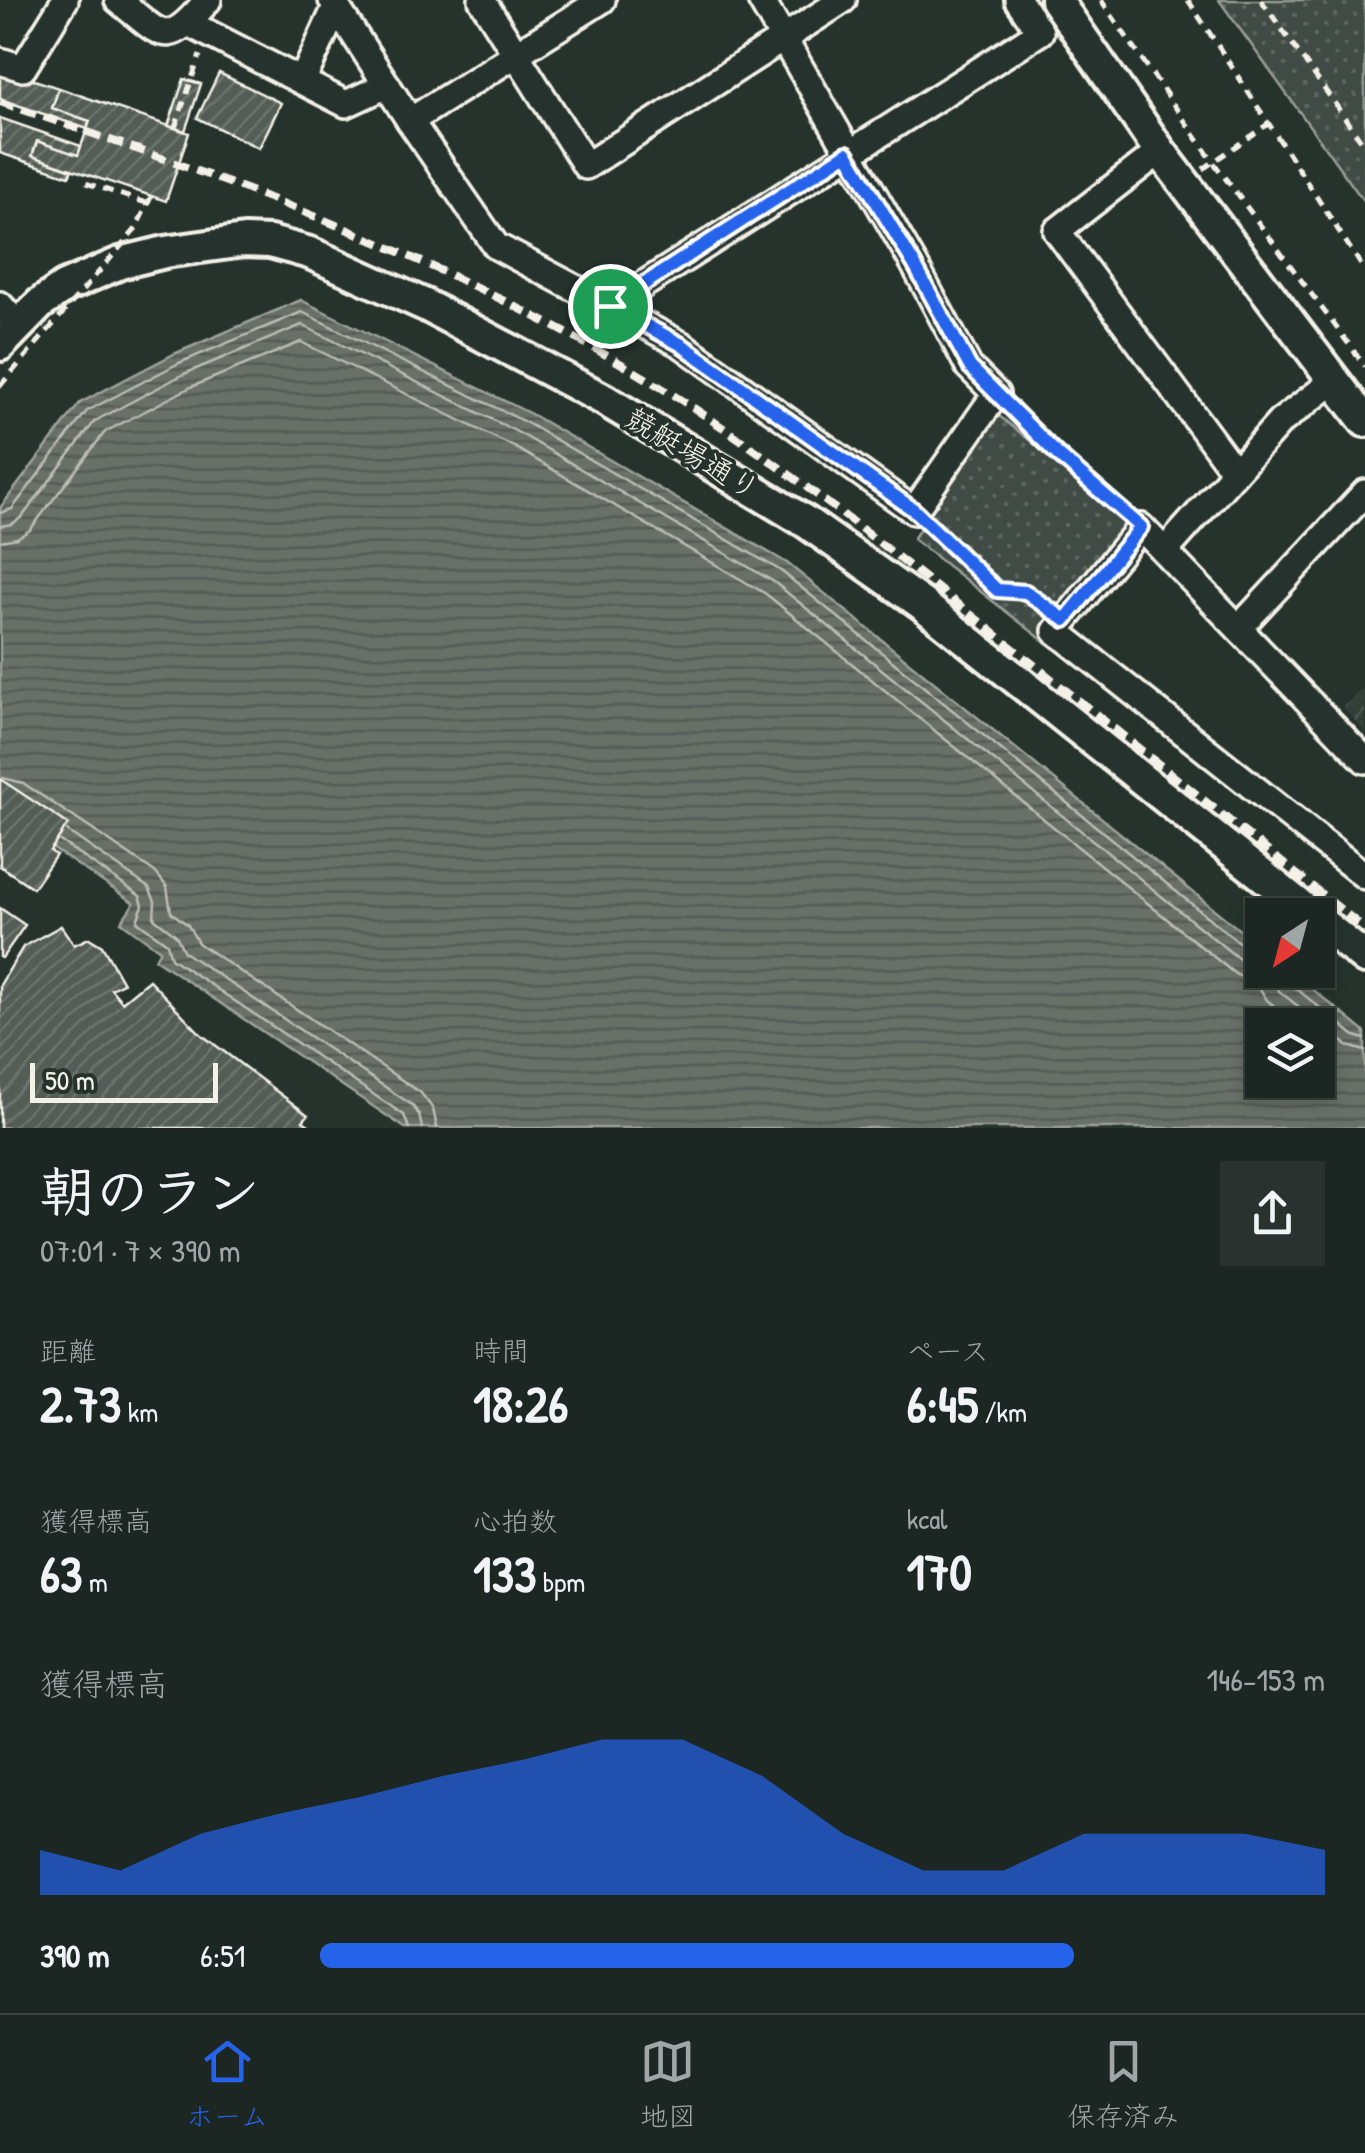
<!DOCTYPE html>
<html lang="ja">
<head>
<meta charset="utf-8">
<style>
	:root { --surface:#1c2622; --page:#29322f; --text:#f1f3f6; --muted:#a0a5a5; --line:#3a4340; --accent:#2563eb }
	body { margin:0; font-family:"Patrick Hand","Klee One",sans-serif; background:var(--page); color:var(--text); height:100vh; display:flex; flex-direction:column; font-size:38px; white-space:nowrap }
	* { box-sizing:border-box; margin:0 }
	p { font-size:32px; color:var(--muted) }
	.icon { flex:none; width:55px; height:55px; fill:none; stroke:currentColor; stroke-width:2; stroke-linecap:round; stroke-linejoin:round }
	.map { position:relative; height:1128px; overflow:hidden }
	.panel { display:flex; flex-direction:column; background:var(--surface); flex:1 }
	.panel>* { flex:none }
	.needle { width:65px; rotate:216deg }
	.buttons { position:absolute; left:1245px; top:898px; display:grid; gap:20px }
	.buttons a { display:grid; place-items:center; width:90px; height:90px; border-radius:0px; background:var(--surface); box-shadow:0 5px 15px #0003,0 0 0 2px var(--line); font-size:50px }
	.scale { position:absolute; left:30px; bottom:25px; width:188px; box-sizing:border-box; padding-left:10px; border:5px solid #f4f1e8; border-top:0; font-size:28px; line-height:35px; white-space:nowrap; color:#f4f1e8; -webkit-text-stroke:8px #26332d; paint-order:stroke }
	.pin { position:absolute; display:grid; place-items:center; width:85px; height:85px; color:#fff; margin:-42px; border:5px solid #fff; border-radius:50%; box-shadow:0 2px 10px #0007 }
	.round { display:grid; place-items:center; flex:none; width:105px; height:105px; border-radius:0px; background:var(--page) }
	.summary { display:flex; align-items:center; justify-content:space-between; height:170px; padding:0 40px }
	h1 { font-size:55px; font-weight:800; line-height:75px }
	.metrics { display:grid; grid-template-columns:repeat(3,1fr); gap:15px; height:170px; padding:10px 40px }
	.metrics div { display:grid; align-content:center }
	.metrics b { font-size:50px; font-weight:800 }
	.metrics small { font-size:28px; font-weight:400 }
	.metrics p { font-size:28px }
	.chart { height:280px; padding:20px 40px }
	.chart p { display:flex; justify-content:space-between }
	.chart svg { width:100%; height:180px; margin-top:10px; fill:var(--accent); opacity:.7 }
	ul { padding:0 40px; list-style:none; font-size:32px }
	li { display:grid; grid-template-columns:160px 120px 1fr; align-items:center; height:75px }
	li i { height:25px; border-radius:12px; background:var(--accent) }
	.dock { display:flex; justify-content:space-around; align-items:center; height:140px; border-top:2px solid var(--line); background:var(--surface); font-size:28px; color:var(--muted) }
	.dock a { display:grid; justify-items:center; gap:5px }
	.dock .on { color:var(--accent) }
	.map>svg:first-child { display:block }
	.industrial { fill:url(#industrial-furrows) }
	.grass { fill:url(#grass-dots); stroke:#9a9e96; stroke-width:2.5 }
	.water { fill:url(#water-rules); stroke:#9fa39b; stroke-width:2.5; fill-rule:evenodd }
	.lines { fill:none; stroke-linecap:round; stroke-linejoin:round }
	.shore { stroke:#bcbdb5; stroke-width:2.5 }
	.building { fill:url(#building-hatch); stroke:#f4f1e8; stroke-width:2.5 }
	.minor-casing { stroke:#f4f1e8; stroke-width:32 }
	.tertiary-casing { stroke:#f4f1e8; stroke-width:38 }
	.path { stroke:#f4f1e8; stroke-width:5; stroke-dasharray:10 8; stroke-linecap:butt }
	.minor { stroke:#26332d; stroke-width:25 }
	.tertiary { stroke:#26332d; stroke-width:30 }
	.rail { stroke:#f4f1e8; stroke-width:8; stroke-dasharray:15 8; stroke-linecap:butt }
	.path-bridge { stroke:#f4f1e8; stroke-width:5; stroke-dasharray:10 8; stroke-linecap:butt }
	.route-casing { stroke:#fff; stroke-width:20 }
	.route { stroke:#2563eb; stroke-width:12 }
	.labels { text-anchor:middle; dominant-baseline:central; stroke-width:8; stroke-linejoin:round; paint-order:stroke }
	.street-label { font-size:30px; fill:#f4f1e8; stroke:#26332d }
</style>
</head>
<body>
<div class="map">
<svg width="1365" height="1128" viewBox="0 0 1365 1128">
	<defs>
		<pattern id="industrial-furrows" width="10" height="10" patternUnits="userSpaceOnUse" patternTransform="scale(2.5)"><rect width="10" height="10" fill="#333f39"/><path d="M-1 1l2-2M0 10L10 0M9 11l2-2" fill="none" stroke="#515b56"/></pattern>
		<pattern id="grass-dots" width="8" height="8" patternUnits="userSpaceOnUse" patternTransform="scale(2.5)"><rect width="8" height="8" fill="#414b45"/><path d="M2 2h.1M6 6h.1" fill="none" stroke="#5d6560" stroke-width="1.8" stroke-linecap="round"/></pattern>
		<pattern id="water-rules" width="6" height="5" patternUnits="userSpaceOnUse" patternTransform="scale(2.5)"><rect width="6" height="5" fill="#676f68"/><path d="M0 2.5h6" fill="none" stroke="#565a55"/></pattern>
		<pattern id="building-hatch" width="6" height="6" patternUnits="userSpaceOnUse" patternTransform="scale(2.5)"><rect width="6" height="6" fill="#525c55"/><path d="M-1 1l2-2M0 6l6-6M5 7l2-2" fill="none" stroke="#6c746d"/></pattern>
	</defs>
	<rect width="100%" height="100%" fill="#26332d"/>
	<filter id="ink" filterUnits="userSpaceOnUse"><feTurbulence type="fractalNoise" baseFrequency=".01" numOctaves="2"/><feDisplacementMap in="SourceGraphic" scale="20" xChannelSelector="R" yChannelSelector="G"/><feConvolveMatrix kernelMatrix="1 2 1 2 8 2 1 2 1" color-interpolation-filters="sRGB"/></filter>
	<g filter="url(#ink)">
		<polygon class="industrial" points="1365,687 1365,732 1343,707"/>
		<g class="grass">
			<polygon points="1219,0 1365,0 1365,203"/>
			<polygon points="998,415 1141,529 1053,648 913,539"/>
		</g>
		<path class="water" d="M301 300 531 414 787 563 1262 948V970H1289L1365 1032V1128H405L155 959 160 950 121 922 134 903 0 813V508L80 403 174 354ZM1262 1025H1318V1080H1262Z"/>
		<g class="lines">
			<g class="shore">
				<polyline points="0,513 12,509 87,411 179,363 302,312 527,423 781,571 1252,953 1262,955"/>
				<polyline points="0,526 12,524 22,517 95,421 184,374 302,325 521,434 774,582 1244,963 1262,968"/>
				<polyline points="0,541 17,538 30,530 105,432 191,387 301,342 514,447 766,594 1235,974 1257,984 1267,1000 1297,1025"/>
				<polyline points="3,778 23,783 155,872 167,887 171,912 188,925 198,943 421,1093 433,1109 437,1128"/>
				<polyline points="67,831 149,888 155,901 154,918 176,935 184,952 412,1105 419,1115 422,1128"/>
				<polyline points="60,841 140,896 143,905 137,921 167,943 171,958 404,1115 409,1128"/>
				<polyline points="1270,970 1279,991 1348,1046 1365,1051"/>
				<polyline points="1284,970 1288,982 1355,1036 1365,1039"/>
			</g>
		</g>
		<g class="building">
			<polygon points="0,69 59,88 52,108 90,121 87,129 0,99"/>
			<polygon points="219,73 281,103 259,148 197,118"/>
			<polygon points="184,79 201,84 185,131 168,126"/>
			<polygon points="59,88 189,133 166,201 32,156 37,141 78,155 90,121 52,108"/>
			<polygon points="0,118 81,146 78,155 37,141 32,156 72,170 69,176 0,153"/>
			<polygon points="0,779 68,824 50,851 56,855 33,888 0,866"/>
			<polygon points="0,908 25,925 2,958 0,957"/>
			<polygon points="61,926 74,945 89,938 102,946 123,983 111,989 122,1002 149,980 202,1035 308,1115 303,1121 313,1128 0,1128 0,985 23,947"/>
		</g>
		<g class="lines">
			<g class="minor-casing">
				<g id="minor">
					<path d="M118 0C164 37 165 50 208 0"/>
					<polyline points="332,0 410,121 496,246 682,345 914,511 996,394 969,367 914,264 761,0"/>
					<polyline points="482,0 586,166 843,0"/>
					<polyline points="188,23 346,104 387,85"/>
					<polyline points="0,61 23,68 65,0"/>
					<polyline points="303,79 336,7"/>
					<polyline points="410,121 602,0"/>
					<polyline points="1160,151 1057,231 1235,472"/>
					<polyline points="0,305 18,325"/>
					<polyline points="610,306 1040,32 1018,0"/>
					<polyline points="1165,551 1280,422 1335,380"/>
					<polyline points="1239,628 1365,493"/>
					<polyline points="1365,760 1141,527 1056,631 1365,876"/>
				</g>
			</g>
			<g class="tertiary-casing">
				<g id="tertiary">
					<polyline points="1056,0 1160,151 1365,421"/>
					<polyline points="0,345 40,304 64,287 120,263 165,252 244,241 270,242 310,253 425,305 603,399 806,522 922,604 1312,915"/>
					<polyline points="1318,920 1365,958"/>
				</g>
			</g>
			<g class="path">
				<polyline points="1101,0 1214,163 1365,366"/>
				<polyline points="1188,0 1365,271"/>
				<polyline points="1261,0 1365,146"/>
				<polyline points="175,128 200,55"/>
				<polyline points="1203,169 1268,124"/>
				<polyline points="86,183 149,204"/>
				<polyline points="1012,411 1122,511"/>
				<polyline points="931,526 997,589 1026,592 1045,605"/>
			</g>
			<use href="#minor" class="minor"/>
			<use href="#tertiary" class="tertiary"/>
			<path class="rail" d="M0 102C221 177 429 251 632 370 755 442 867 533 979 621 1108 724 1237 826 1365 929"/>
			<polyline class="path-bridge" points="0,386 135,230 151,197"/>
		</g>
	</g>
	<g class="lines" filter="url(#ink)">
		<g class="route-casing">
			<polygon id="route" points="847,153 914,264 970,367 1057,454 1141,527 1065,620 1026,592 997,590 914,510 682,345 610,306"/>
		</g>
		<use href="#route" class="route"/>
	</g>
	<g class="labels">
		<g class="street-label">
			<text transform="translate(693 453) rotate(31)">競艇場通り</text>
		</g>
	</g>
</svg>
<div class="buttons">
<a><svg class="needle" viewBox="-14 -14 28 28"><path d="M0-13l5 13h-10z" fill="#e53935"/><path d="M0 13l5-13h-10z" fill="#a0a5a5"/></svg></a>
<a><svg class="icon" aria-label="layers" viewBox="0 0 24 24"><path d="M12 4l9 5-9 5-9-5zM3 14l9 5 9-5"/></svg></a>
</div>
<div class="scale">50 m</div>
<div class="pin" style="left:610px;top:306px;background:#1e9e55"><svg class="icon" aria-label="arrive" viewBox="0 0 24 24"><path d="M6 21V4h12l-3 4 3 4H6"/></svg></div>
</div>
<section class="panel">
<div class="summary"><div><h1>朝のラン</h1><p>07:01 · 7 × 390 m</p></div><a class="round"><svg class="icon" aria-label="share" viewBox="0 0 24 24"><path d="M12 15V3M7 8l5-5 5 5M5 13v7h14v-7"/></svg></a></div>
<div class="metrics">
<div><p>距離</p><b>2.73<small> km</small></b></div>
<div><p>時間</p><b>18:26</b></div>
<div><p>ペース</p><b>6:45<small> /km</small></b></div>
</div>
<div class="metrics">
<div><p>獲得標高</p><b>63<small> m</small></b></div>
<div><p>心拍数</p><b>133<small> bpm</small></b></div>
<div><p>kcal</p><b>170</b></div>
</div>
<div class="chart"><p><span>獲得標高</span>146–153 m</p>
<svg viewBox="0 0 160 44" preserveAspectRatio="none"><path d="M0 44V33L10 38L20 29L30 24L40 20L50 15L60 11L70 6L80 6L90 15L100 29L110 38L120 38L130 29L140 29L150 29L160 33V44z"/></svg>
</div>
<ul>
<li><b>390 m</b>6:51<i style="width:75%"></i></li>
</ul>
</section>
<nav class="dock">
<a class="on"><svg class="icon" aria-label="home" viewBox="0 0 24 24"><path d="M3 11l9-7 9 7M6 9v11h12V9"/></svg>ホーム</a>
<a><svg class="icon" aria-label="map" viewBox="0 0 24 24"><path d="M3 6l6-2 6 2 6-2v14l-6 2-6-2-6 2zM9 4v14M15 6v14"/></svg>地図</a>
<a><svg class="icon" aria-label="saved" viewBox="0 0 24 24"><path d="M7 4h10v16l-5-4-5 4z"/></svg>保存済み</a>
</nav>
</body>
</html>
